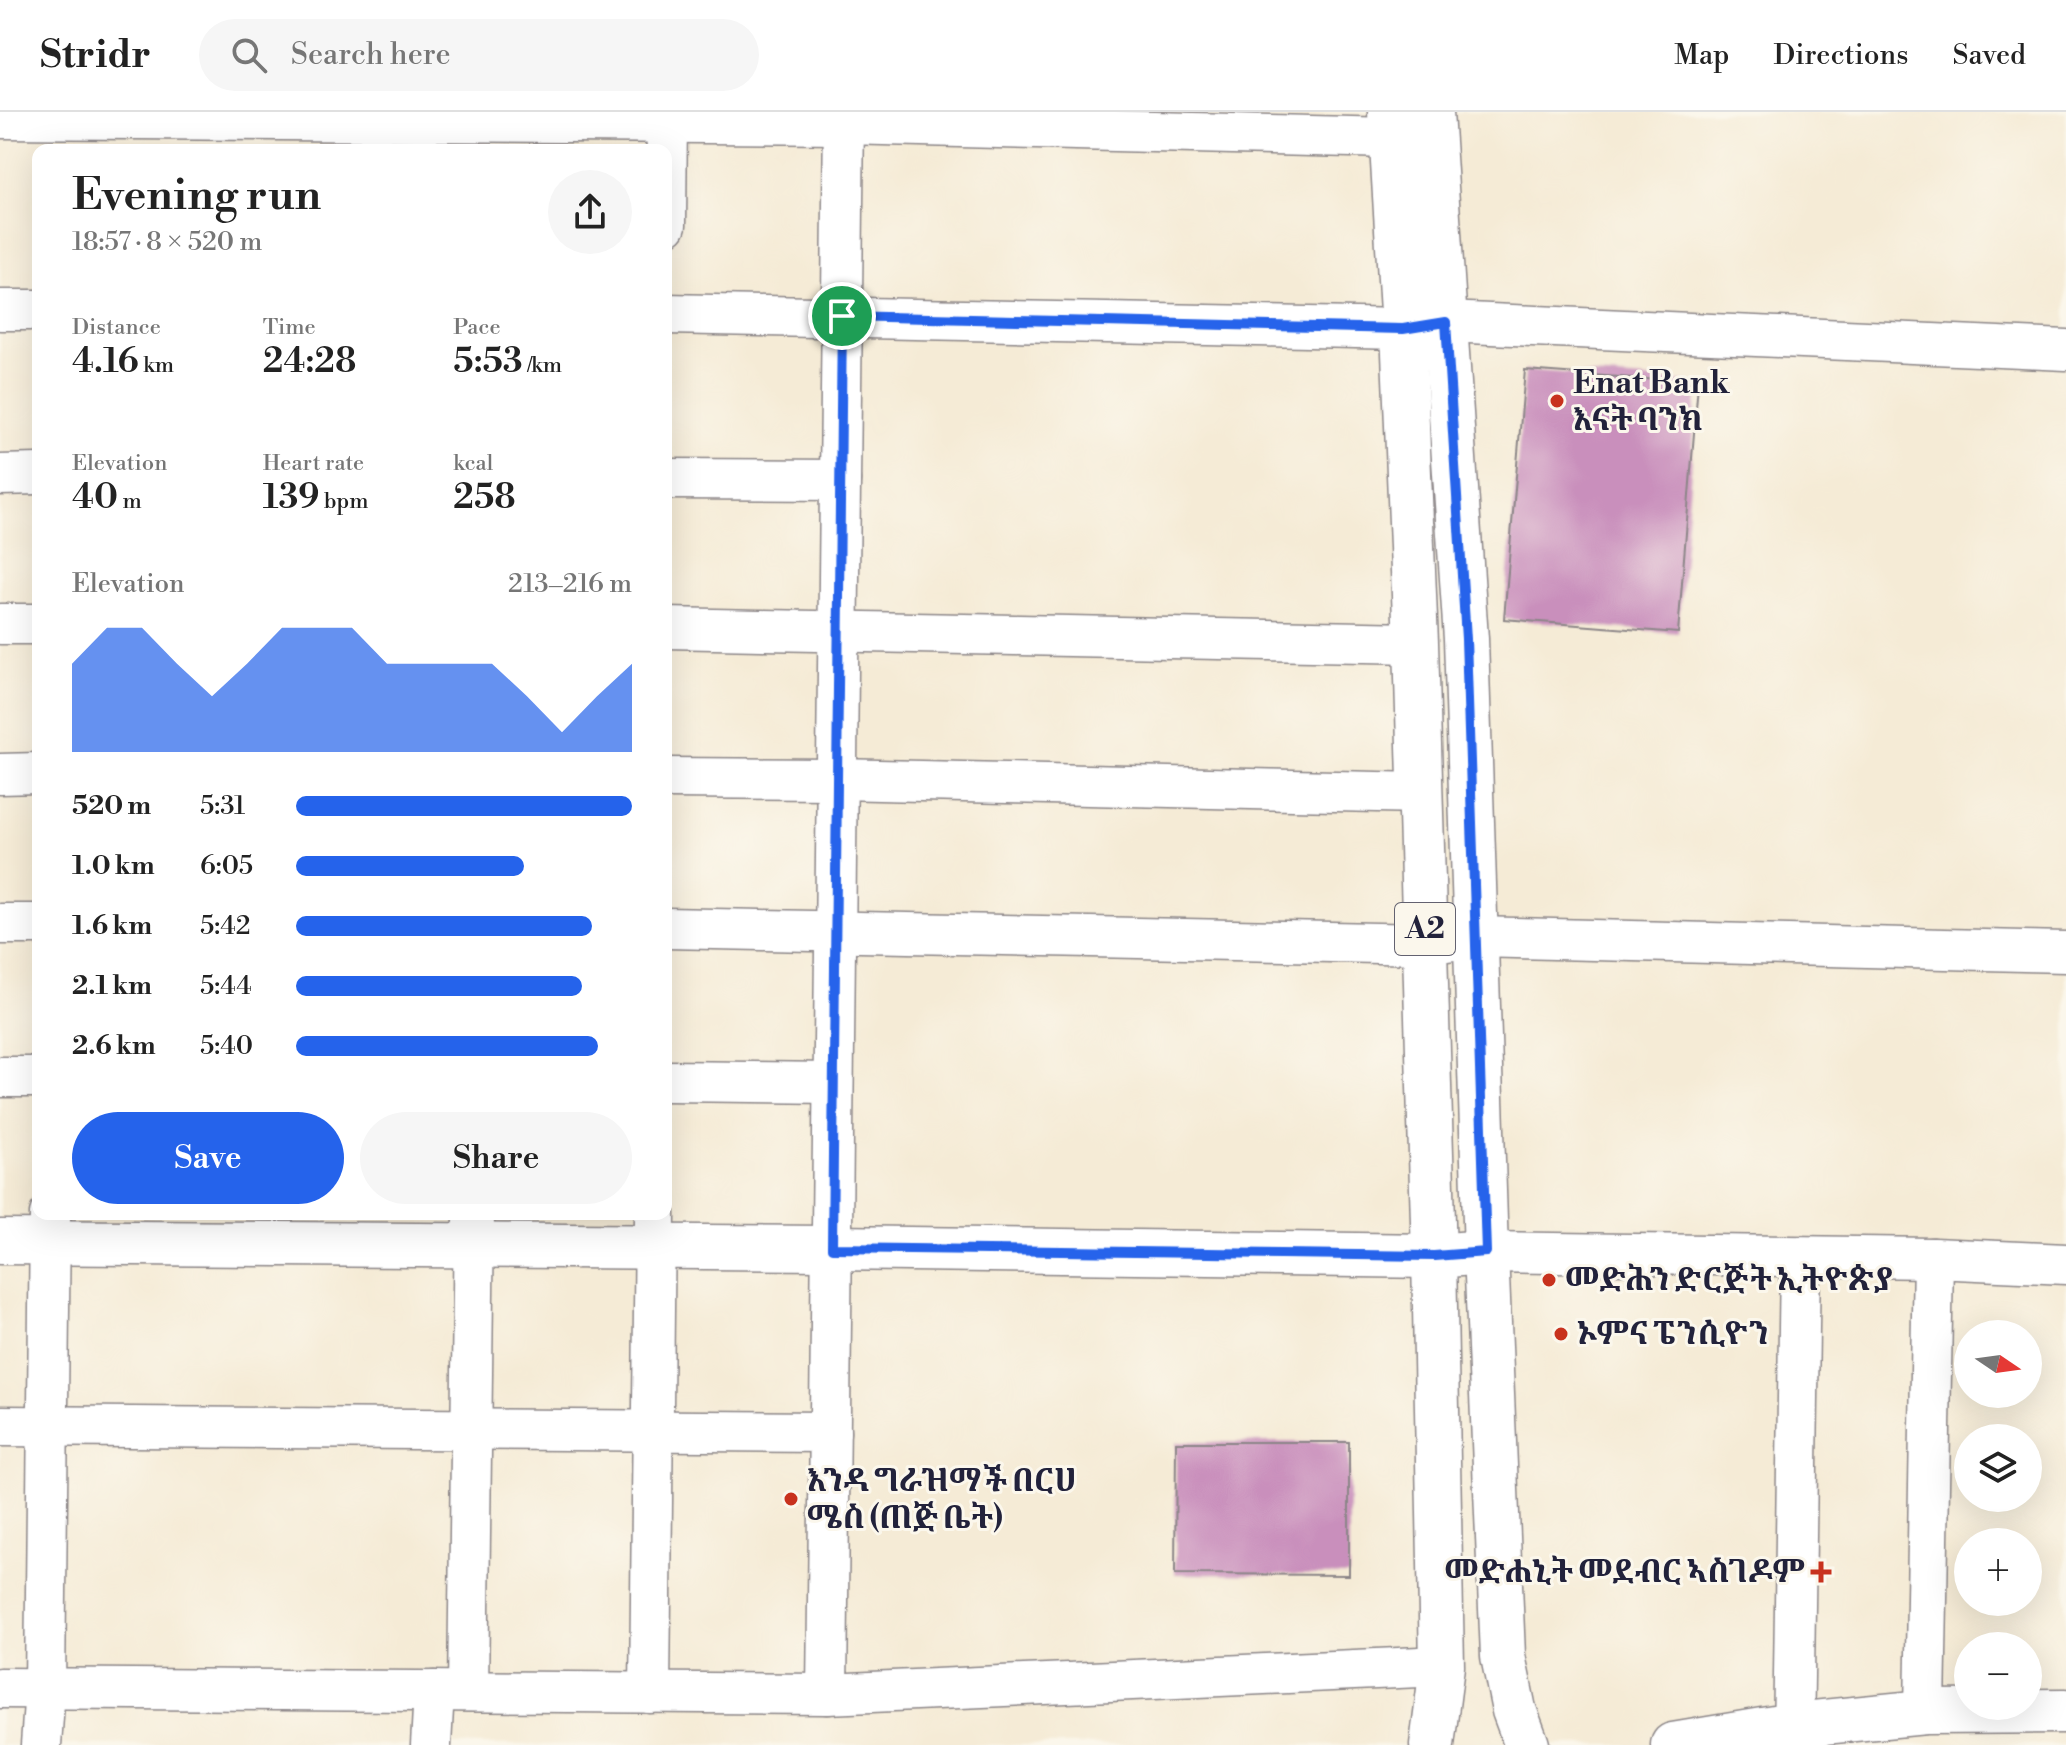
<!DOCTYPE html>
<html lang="en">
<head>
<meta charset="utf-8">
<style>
	:root { --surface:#fff; --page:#f6f6f6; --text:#222; --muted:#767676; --line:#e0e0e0; --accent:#2563eb }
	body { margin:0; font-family:"Libre Bodoni","Noto Serif Ethiopic",serif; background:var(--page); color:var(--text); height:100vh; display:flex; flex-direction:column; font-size:30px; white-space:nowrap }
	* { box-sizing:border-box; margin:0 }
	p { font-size:26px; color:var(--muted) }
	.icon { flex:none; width:44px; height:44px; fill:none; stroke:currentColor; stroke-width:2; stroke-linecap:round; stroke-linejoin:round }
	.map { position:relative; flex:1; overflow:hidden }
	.panel { position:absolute; left:32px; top:32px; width:640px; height:1076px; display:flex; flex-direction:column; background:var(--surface); border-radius:16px; box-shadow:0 8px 32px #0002 }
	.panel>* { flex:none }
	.needle { width:52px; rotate:103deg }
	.fabs { position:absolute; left:1954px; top:1208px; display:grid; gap:16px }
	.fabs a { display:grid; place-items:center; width:88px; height:88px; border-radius:50%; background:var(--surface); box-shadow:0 8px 32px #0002; font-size:40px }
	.pin { position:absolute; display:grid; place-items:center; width:68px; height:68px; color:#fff; margin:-34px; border:4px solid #fff; border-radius:50%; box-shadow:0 2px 8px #0007 }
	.round { display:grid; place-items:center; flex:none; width:84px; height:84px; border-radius:42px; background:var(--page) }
	.overview { display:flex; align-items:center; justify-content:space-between; height:136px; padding:0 40px }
	h1 { font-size:44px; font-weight:600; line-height:60px }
	.figures { display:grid; grid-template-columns:repeat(3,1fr); gap:12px; height:136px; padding:8px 40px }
	.figures div { display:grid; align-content:center }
	.figures b { font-size:34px; font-weight:600 }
	.figures small { font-size:22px; font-weight:400 }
	.figures p { font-size:22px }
	.chart { height:224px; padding:16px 40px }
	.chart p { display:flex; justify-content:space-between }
	.chart svg { width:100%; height:144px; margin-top:8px; fill:var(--accent); opacity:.7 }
	.action { display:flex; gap:16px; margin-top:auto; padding:16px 40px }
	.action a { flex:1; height:92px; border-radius:48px; background:var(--accent); color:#fff; font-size:32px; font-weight:600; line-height:92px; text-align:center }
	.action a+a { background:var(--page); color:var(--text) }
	ul { padding:0 40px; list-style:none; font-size:26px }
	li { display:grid; grid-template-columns:128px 96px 1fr; align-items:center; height:60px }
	li i { height:20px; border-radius:10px; background:var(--accent) }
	header { display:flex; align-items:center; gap:48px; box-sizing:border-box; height:112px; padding:0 40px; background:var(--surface); border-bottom:2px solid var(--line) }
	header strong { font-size:38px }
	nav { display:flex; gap:44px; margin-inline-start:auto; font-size:28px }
	.search { width:560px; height:72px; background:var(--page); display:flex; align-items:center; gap:20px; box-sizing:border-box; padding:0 28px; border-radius:44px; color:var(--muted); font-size:30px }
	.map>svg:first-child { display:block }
	.building { fill:#c98fbc }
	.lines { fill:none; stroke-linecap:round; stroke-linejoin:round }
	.minor-casing { stroke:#8c8688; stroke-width:43 }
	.tertiary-casing { stroke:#8c8688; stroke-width:47 }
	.primary-casing { stroke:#8c8688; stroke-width:47 }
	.trunk-casing { stroke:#8c8688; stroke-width:47 }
	.minor { stroke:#fff; stroke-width:40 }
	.tertiary { stroke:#fff; stroke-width:44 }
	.primary { stroke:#fff; stroke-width:44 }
	.trunk { stroke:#fff; stroke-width:44 }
	.route-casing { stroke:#fff; stroke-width:16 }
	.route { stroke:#2563eb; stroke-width:10 }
	.poi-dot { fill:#c8321e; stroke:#fbf7ec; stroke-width:3 }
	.labels { text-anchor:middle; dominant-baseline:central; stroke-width:6; stroke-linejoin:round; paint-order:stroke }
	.shield { fill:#fbf7ec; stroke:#636270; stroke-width:2 }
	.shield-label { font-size:30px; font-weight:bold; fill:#22223b }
	.poi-label { font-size:32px; font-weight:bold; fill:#22223b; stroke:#fbf7ec; text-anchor:start }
</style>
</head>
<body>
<header>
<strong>Stridr</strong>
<div class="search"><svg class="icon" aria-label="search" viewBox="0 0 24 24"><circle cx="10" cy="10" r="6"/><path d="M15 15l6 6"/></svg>Search here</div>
<nav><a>Map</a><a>Directions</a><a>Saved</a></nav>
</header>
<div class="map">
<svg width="2066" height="1633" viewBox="0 0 2066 1633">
	<rect width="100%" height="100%" fill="#fbf7ec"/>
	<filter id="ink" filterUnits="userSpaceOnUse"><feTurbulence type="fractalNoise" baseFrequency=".0125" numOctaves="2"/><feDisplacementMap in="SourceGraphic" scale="16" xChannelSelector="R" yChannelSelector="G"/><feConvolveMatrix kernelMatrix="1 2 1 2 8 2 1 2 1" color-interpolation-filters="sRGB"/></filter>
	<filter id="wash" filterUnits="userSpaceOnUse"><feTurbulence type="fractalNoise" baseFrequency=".006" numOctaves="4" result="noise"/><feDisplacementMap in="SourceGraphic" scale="32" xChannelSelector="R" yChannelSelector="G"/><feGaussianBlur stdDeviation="1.8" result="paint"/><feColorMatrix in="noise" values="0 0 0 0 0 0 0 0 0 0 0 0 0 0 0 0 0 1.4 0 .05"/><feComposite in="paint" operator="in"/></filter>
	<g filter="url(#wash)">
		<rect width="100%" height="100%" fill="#f5ebd6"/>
		<g id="blocks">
			<g class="building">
				<polygon points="1525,258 1698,271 1678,521 1504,507"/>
				<polygon points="1176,1330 1349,1330 1349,1463 1175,1462"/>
			</g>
		</g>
	</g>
	<g filter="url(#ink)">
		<use href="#blocks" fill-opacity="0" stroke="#8c8688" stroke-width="2"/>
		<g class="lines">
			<g class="minor-casing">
				<g id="minor">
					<polyline points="0,6 844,12 1392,26"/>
					<polyline points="666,113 667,0"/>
					<polyline points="0,198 38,198"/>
					<polyline points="666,202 1403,217 1446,210 2066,238"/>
					<polyline points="0,363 38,362"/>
					<polyline points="666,367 840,368"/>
					<polyline points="0,512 38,512"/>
					<polyline points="666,516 1416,531"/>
					<polyline points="0,662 38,661"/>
					<polyline points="666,666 837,667 1420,681"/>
					<polyline points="0,812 38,812"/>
					<polyline points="666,816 1425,832 1476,825 2066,840"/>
					<polyline points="0,965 38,965"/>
					<polyline points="666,969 833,971"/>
					<polyline points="1486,1140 1933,1146 2066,1152"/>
					<polyline points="0,1314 830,1320"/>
					<polyline points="0,1576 827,1582 1442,1554"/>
					<polyline points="468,1579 474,1102"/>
					<polyline points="650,1581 655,1102"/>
					<polyline points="827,1582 844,0"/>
					<polyline points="1925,1600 1933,1146"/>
					<polyline points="41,1633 45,1576 50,1102"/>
					<polyline points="431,1633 434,1579"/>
					<polyline points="1793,1633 1800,1146"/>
				</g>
			</g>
			<g class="tertiary-casing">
				<polyline id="tertiary" points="0,1130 832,1136 1434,1144 1486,1140"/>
			</g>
			<g class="primary-casing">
				<g id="primary">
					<polyline points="1390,0 1403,217 1416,531 1434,1144 1442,1554 1432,1633"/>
					<polyline points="1431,0 1466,527 1486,1140 1503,1544 1514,1598 1527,1633"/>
				</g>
			</g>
			<g class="trunk-casing">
				<polyline id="trunk" points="1673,1633 1793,1613 1925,1600 2066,1599"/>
			</g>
			<use href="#minor" class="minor"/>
			<use href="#tertiary" class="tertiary"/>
			<use href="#primary" class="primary"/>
			<use href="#trunk" class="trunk"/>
		</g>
	</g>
	<g class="lines" filter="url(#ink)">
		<g class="route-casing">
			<polygon id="route" points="842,204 1403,217 1446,210 1466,527 1486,1140 1434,1144 832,1136"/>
		</g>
		<use href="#route" class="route"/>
	</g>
	<g class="poi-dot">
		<circle cx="1557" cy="289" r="8"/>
		<circle cx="1549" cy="1168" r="8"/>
		<circle cx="1561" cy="1222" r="8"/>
		<circle cx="791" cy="1387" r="8"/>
		<path d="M1817 1448h8v8h8v8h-8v8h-8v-8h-8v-8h8z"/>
	</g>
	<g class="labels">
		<rect class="shield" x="1395" y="791" width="60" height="52" rx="6"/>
		<g class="shield-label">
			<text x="1425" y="817">A2</text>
		</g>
		<g class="poi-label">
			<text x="1573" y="271">Enat Bank<tspan x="1573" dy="37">እናት ባንክ</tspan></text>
			<text x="1565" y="1168">መድሕን ድርጅት ኢትዮጵያ</text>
			<text x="1577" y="1222">ኦምና ፔንሲዮን</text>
			<text x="807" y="1369">እንዳ ግራዝማች በርሀ<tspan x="807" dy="37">ሜስ (ጠጅ ቤት)</tspan></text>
			<text x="1805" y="1460" text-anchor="end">መድሐኒት መደብር ኣስገዶም</text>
		</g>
	</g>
</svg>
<div class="fabs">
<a><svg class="needle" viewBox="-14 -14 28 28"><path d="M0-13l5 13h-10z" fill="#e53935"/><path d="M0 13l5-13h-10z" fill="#767676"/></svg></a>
<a><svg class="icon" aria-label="layers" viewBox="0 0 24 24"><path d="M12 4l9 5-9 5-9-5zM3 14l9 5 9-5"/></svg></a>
<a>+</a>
<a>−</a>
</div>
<div class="pin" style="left:842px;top:204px;background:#1e9e55"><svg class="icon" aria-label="arrive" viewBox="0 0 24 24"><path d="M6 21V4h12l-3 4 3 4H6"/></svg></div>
<section class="panel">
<div class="overview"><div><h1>Evening run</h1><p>18:57 · 8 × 520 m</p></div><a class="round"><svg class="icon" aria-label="share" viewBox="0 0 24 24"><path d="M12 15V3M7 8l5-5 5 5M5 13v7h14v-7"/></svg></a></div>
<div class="figures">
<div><p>Distance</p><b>4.16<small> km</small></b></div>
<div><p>Time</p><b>24:28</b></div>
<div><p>Pace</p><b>5:53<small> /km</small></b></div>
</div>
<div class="figures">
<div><p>Elevation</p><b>40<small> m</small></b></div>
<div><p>Heart rate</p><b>139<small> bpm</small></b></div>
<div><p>kcal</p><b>258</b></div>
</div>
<div class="chart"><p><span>Elevation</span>213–216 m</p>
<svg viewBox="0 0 160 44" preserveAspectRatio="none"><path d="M0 44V17L10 6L20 6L30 17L40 27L50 17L60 6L70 6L80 6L90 17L100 17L110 17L120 17L130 27L140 38L150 27L160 17V44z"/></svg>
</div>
<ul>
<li><b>520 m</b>5:31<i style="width:100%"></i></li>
<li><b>1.0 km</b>6:05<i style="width:68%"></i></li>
<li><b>1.6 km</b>5:42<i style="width:88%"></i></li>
<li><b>2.1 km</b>5:44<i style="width:85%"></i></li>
<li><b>2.6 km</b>5:40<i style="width:90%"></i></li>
</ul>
<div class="action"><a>Save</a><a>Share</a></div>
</section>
</div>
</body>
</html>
